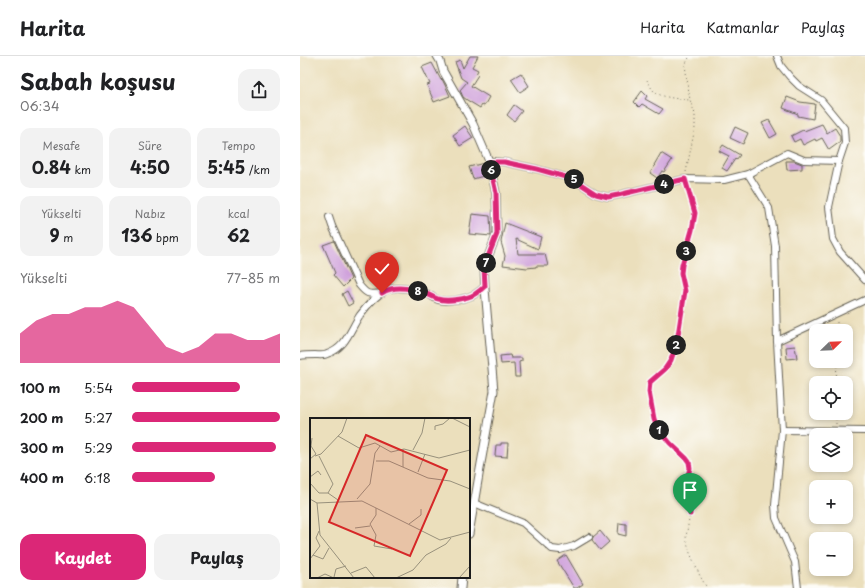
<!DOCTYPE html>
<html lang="tr">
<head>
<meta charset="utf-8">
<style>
	:root { --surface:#fff; --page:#f2f2f2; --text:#202124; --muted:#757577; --line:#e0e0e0; --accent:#db2777 }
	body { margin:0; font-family:"Playpen Sans",sans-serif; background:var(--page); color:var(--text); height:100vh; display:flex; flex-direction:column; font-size:15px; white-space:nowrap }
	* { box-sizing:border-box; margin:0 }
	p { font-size:13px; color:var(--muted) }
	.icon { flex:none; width:22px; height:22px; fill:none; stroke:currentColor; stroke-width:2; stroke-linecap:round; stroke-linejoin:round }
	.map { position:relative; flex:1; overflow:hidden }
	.details { display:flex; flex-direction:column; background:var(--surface); width:300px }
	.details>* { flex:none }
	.needle { width:26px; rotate:67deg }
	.controls { position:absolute; left:509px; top:268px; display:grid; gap:8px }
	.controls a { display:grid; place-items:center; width:44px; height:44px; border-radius:8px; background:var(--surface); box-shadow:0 2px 6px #0003; font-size:20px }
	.pin { position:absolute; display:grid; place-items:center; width:34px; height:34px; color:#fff; margin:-41px -17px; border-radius:50% 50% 50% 0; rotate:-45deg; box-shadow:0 0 4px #0007 }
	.pin .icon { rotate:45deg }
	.km { position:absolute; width:20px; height:20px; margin:-10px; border-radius:50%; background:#222; color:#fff; font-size:11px; line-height:20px; text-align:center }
	.round { display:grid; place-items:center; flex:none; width:42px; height:42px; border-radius:12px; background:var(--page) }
	.overview { display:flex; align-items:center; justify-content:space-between; height:68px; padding:0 20px }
	h1 { font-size:22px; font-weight:700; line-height:30px }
	.metrics { display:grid; grid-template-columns:repeat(3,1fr); gap:6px; height:68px; padding:4px 20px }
	.metrics div { display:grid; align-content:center; border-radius:10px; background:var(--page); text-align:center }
	.metrics b { font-size:17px; font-weight:700 }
	.metrics small { font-size:11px; font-weight:400 }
	.metrics p { font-size:11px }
	.chart { height:112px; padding:8px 20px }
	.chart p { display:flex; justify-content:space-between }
	.chart svg { width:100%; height:72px; margin-top:4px; fill:var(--accent); opacity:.7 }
	.cta { display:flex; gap:8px; margin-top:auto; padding:8px 20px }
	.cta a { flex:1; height:46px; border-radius:12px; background:var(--accent); color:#fff; font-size:16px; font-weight:700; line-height:46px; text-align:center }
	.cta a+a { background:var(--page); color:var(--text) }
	ul { padding:0 20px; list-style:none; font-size:13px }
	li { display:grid; grid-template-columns:64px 48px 1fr; align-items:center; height:30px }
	li i { height:10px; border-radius:5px; background:var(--accent) }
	header { display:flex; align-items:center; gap:24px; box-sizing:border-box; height:56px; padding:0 20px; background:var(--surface); border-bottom:1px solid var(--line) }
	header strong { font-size:19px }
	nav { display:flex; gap:22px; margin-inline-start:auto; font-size:14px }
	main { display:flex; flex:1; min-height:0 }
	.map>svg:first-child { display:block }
	.building { fill:#cd9dda }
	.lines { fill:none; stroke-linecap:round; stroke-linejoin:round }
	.minor-casing { stroke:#646054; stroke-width:8 }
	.tertiary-casing { stroke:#646054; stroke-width:9 }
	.path { stroke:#646054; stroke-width:1; stroke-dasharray:1 3; stroke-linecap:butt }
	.minor { stroke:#fff; stroke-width:6 }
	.tertiary { stroke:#fff; stroke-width:7 }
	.route-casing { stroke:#fff; stroke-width:8 }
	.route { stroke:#db2777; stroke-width:5 }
	.inset-road { fill:none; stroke:#98917c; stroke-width:1 }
	.view { fill:#d62828; fill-opacity:0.15; stroke:#d62828; stroke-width:2 }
	.inset-edge { fill:none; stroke:#1c1c1c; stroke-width:2 }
</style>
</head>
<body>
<header>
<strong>Harita</strong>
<nav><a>Harita</a><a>Katmanlar</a><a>Paylaş</a></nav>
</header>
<main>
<section class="details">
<div class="overview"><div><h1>Sabah koşusu</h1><p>06:34</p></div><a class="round"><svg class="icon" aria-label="share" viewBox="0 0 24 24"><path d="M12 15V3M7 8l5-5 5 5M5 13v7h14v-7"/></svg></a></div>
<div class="metrics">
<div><p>Mesafe</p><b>0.84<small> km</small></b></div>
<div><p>Süre</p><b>4:50</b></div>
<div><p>Tempo</p><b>5:45<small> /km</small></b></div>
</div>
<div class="metrics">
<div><p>Yükselti</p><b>9<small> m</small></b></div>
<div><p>Nabız</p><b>136<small> bpm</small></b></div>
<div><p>kcal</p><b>62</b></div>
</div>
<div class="chart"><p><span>Yükselti</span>77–85 m</p>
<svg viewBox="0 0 160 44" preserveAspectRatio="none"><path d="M0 44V26L10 18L20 14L30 14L40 10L50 10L60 6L70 10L80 22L90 34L100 38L110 34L120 26L130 26L140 30L150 30L160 26V44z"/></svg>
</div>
<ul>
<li><b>100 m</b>5:54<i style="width:73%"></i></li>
<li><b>200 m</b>5:27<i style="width:100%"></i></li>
<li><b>300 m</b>5:29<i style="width:97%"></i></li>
<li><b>400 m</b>6:18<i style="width:56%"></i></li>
</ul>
<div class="cta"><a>Kaydet</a><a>Paylaş</a></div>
</section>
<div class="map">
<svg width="565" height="532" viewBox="0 0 565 532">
	<rect width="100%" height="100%" fill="#fdfcf7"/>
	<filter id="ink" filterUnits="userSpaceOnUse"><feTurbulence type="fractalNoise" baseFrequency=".025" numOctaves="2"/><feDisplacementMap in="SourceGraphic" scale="8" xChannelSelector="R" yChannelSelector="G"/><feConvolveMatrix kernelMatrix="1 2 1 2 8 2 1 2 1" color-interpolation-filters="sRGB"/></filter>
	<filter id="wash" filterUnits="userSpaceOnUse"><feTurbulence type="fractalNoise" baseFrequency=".012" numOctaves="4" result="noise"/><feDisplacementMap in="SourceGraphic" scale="16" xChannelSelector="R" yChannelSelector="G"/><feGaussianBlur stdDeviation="0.9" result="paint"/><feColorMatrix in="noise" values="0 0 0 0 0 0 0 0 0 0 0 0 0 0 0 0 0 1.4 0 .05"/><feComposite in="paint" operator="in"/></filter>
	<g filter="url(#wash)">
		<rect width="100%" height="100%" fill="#ebdfbc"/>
		<g id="blocks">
			<g class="building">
				<polygon points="170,0 178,0 172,11 178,14 176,18 176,17 178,19 171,30 189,41 184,50 182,49 180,52 167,44 163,41 160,34 167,26 161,22 155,6 160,4 163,12"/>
				<polygon points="132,7 141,24 142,23 145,29 150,40 134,46 127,29 130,28 122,11"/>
				<polygon points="221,17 229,30 220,36 211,23"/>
				<polygon points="342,35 347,40 345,43 363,53 359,58 342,48 339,51 334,46"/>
				<polygon points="487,41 500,46 515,48 513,63 498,60 498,58 483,52"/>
				<polygon points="214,49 222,55 214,65 207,59"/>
				<polygon points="469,64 477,78 470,82 462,67"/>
				<polygon points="522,68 527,77 535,72 540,80 540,86 529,94 522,82 516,85 515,83 503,89 500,83 494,86 491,80 503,74 504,75"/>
				<polygon points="165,70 173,82 160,90 153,79"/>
				<polygon points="435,71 448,77 443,88 430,82"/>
				<polygon points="423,89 440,99 436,104 435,103 427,115 422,112 429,100 419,95"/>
				<polygon points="361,97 372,104 364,116 362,115 357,122 350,117 355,110 354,109"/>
				<polygon points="486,105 494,105 502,108 502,113 487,114"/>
				<polygon points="184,107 187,119 173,123 169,111"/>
				<polygon points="172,158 190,160 191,180 169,178"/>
				<polygon points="205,167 241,181 238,193 216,183 218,198 245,198 248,210 236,210 236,211 227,212 203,209 205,200 201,186"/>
				<polygon points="34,185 51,223 43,231 33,219 35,217 23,189"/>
				<polygon points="47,235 53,247 48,250 42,238"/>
				<polygon points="495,290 497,302 487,303 486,291"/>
				<polygon points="210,299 211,302 222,302 222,305 219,306 220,321 215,321 214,307 201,308 200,300"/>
				<polygon points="201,387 208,387 207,401 195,400 196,389 201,389"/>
				<polygon points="319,467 326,468 326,480 318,478"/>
				<polygon points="300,475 309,486 300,494 292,484 293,481"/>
				<polygon points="266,499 283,528 277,532 274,532 257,505"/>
			</g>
		</g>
	</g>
	<g filter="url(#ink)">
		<use href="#blocks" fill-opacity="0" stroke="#646054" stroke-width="1"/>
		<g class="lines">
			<g class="minor-casing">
				<g id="minor">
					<polyline points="477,0 481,10 490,21 499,30 521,44 544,72 545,87 539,105 529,151 533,183 540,196 565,224"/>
					<polyline points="189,105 204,106 237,113 262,120 273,123 296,138 308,141 318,139 385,123 424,124 448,118 487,97 504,104 539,105"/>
					<polyline points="448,118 469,152 475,190 477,285 482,374 475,449 476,462 495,506 498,532"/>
					<path d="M29 161 32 170 59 229C68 240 69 238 82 237"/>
					<polyline points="477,285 565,244"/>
					<path d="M0 300C5 299 10 299 15 299 19 299 24 300 27 298 46 292 50 274 60 259 66 251 77 239 86 234 97 229 118 234 128 238 132 240 135 243 139 244 148 246 167 243 175 238 178 236 182 233 185 230"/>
					<polyline points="482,374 565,375"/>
					<polyline points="174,447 223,467 252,493 260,494 274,490 289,481"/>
				</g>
			</g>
			<g class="tertiary-casing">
				<g id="tertiary">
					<polyline points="137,0 140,5 143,15 173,68 189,105 196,137 197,178 184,211 185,233 194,335 180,413 169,478"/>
					<polyline points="161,532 162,521"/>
				</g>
			</g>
			<g class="path">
				<path d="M347 24C349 28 352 34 356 37 365 42 380 43 389 44"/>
				<polyline points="386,116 395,72 395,58 390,44 385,9 390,0"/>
				<polyline points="387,129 395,157 392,174 382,209 381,217 385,235 378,279 374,298 371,304 365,313 350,326 349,336 354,363 357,371 370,387 386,402 389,407 390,412 387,423 387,441 390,453 390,458 386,481 387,486 390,497 400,520 407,532"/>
				<polyline points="537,275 537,264"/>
				<polyline points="536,327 537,305"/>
				<polyline points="536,368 536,357"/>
			</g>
			<use href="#minor" class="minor"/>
			<use href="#tertiary" class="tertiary"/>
		</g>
	</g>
	<g class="lines" filter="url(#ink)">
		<g class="route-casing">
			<path id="route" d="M82 237C95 228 114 233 127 238 131 240 135 242 138 243 147 246 167 243 175 238 178 236 182 233 185 230L184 211 197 178 196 137 189 106H204L237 113 262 120 273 123 296 138 308 141 318 139 385 123 395 157 392 174 382 209 381 217 385 235 378 279 375 292 371 304 365 313 350 326 349 336 354 363 357 371 370 387 386 402 389 406 390 412 387 423V441L390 453V458"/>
		</g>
		<use href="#route" class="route"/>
	</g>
	<g transform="translate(10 362)">
		<rect width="160" height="160" fill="#ebdfbc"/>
		<path class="inset-road" d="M142 0 160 9M125 12V8L133 6 140 0M28 18 49 30 65 25 81 34 94 31 129 40 160 32M93 31V49M103 32 112 15 115 0M5 38 11 36 32 14 37 0M9 38 23 66 18 75M0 41 6 36 1 28 2 20M66 43H79L118 60 140 63 160 71M108 54 115 36M0 59 8 53 11 57M0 65 9 75H18L28 82M0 81 7 85 52 83 130 122 160 114M47 81 60 66 65 35 70 28M7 85 10 117 44 160M66 90V97L60 106 66 117 64 128 82 131M99 106 111 97V91M45 110 60 108M3 137 13 141 19 130M0 141 10 128 6 120 9 113M41 155 56 149 65 160M24 159 26 151 36 148M7 160 15 156 24 160M86 160 103 152 116 137 136 126 141 120M149 160 160 148"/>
		<path class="view" d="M56 17 137 52 100 138 19 104Z"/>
		<rect width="160" height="160" class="inset-edge"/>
	</g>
</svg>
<div class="controls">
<a><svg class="needle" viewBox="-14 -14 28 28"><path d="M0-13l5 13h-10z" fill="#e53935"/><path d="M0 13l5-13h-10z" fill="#757577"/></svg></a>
<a><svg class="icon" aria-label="locate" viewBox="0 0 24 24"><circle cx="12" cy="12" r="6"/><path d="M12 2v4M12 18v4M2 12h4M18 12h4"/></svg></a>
<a><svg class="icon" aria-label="layers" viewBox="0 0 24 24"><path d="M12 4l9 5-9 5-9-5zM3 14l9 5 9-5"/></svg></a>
<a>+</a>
<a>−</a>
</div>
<div class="pin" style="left:390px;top:458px;background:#1e9e55"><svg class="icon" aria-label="arrive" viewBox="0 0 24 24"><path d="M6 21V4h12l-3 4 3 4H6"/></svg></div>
<div class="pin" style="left:82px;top:237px;background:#d93025"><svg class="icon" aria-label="check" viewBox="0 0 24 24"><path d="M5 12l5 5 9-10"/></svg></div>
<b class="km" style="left:359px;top:374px">1</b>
<b class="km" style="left:376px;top:289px">2</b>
<b class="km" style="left:386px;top:195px">3</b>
<b class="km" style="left:364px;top:128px">4</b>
<b class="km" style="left:274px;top:123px">5</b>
<b class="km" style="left:191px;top:114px">6</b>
<b class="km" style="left:186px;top:207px">7</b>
<b class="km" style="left:118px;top:235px">8</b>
</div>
</main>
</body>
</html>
